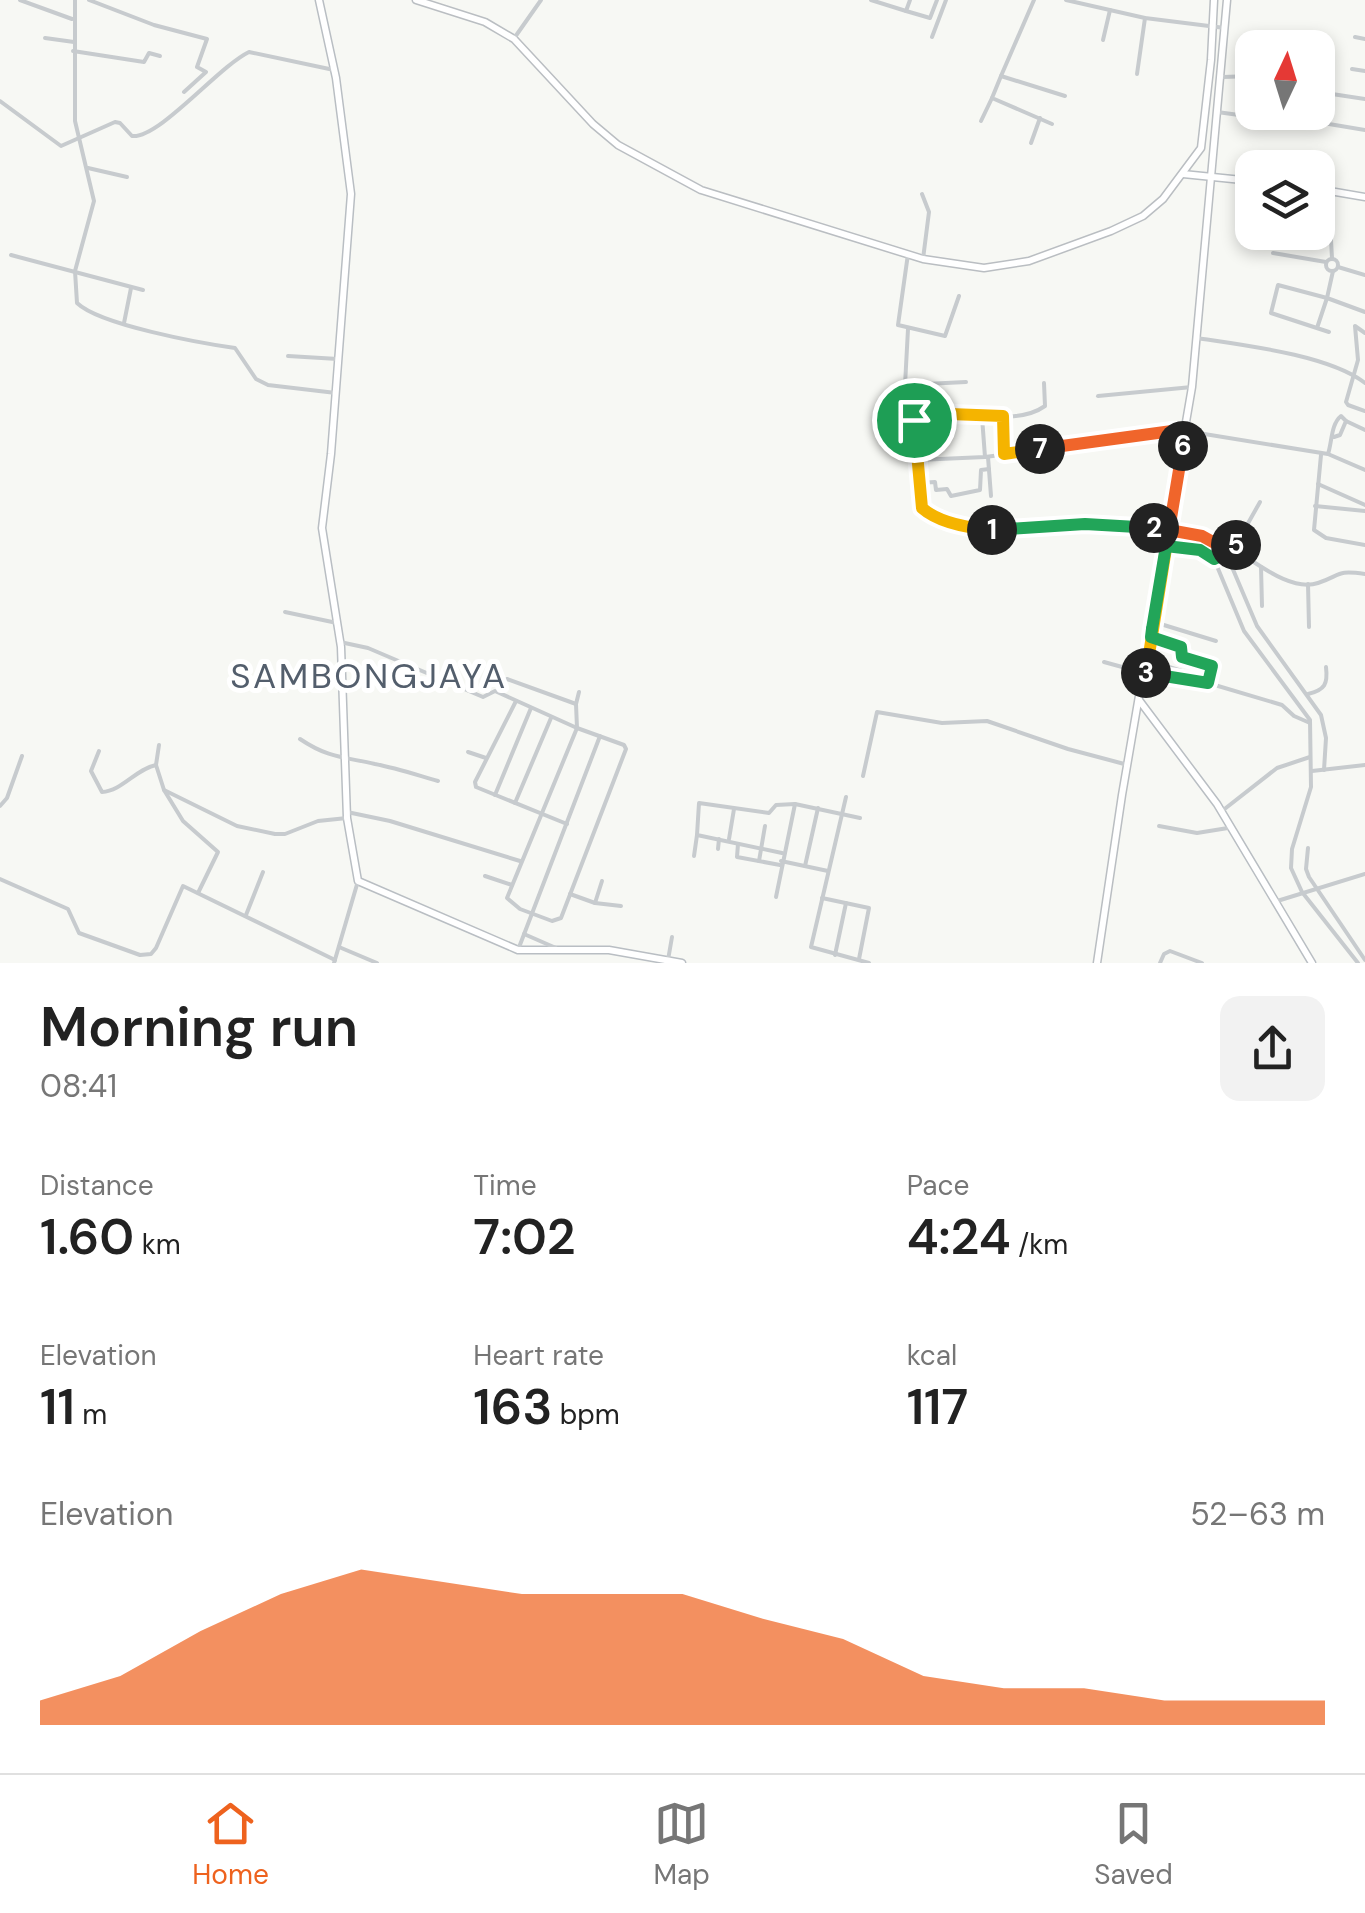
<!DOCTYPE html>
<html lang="en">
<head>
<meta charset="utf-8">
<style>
	:root { --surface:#fff; --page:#f2f2f2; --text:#222; --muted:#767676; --line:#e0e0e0; --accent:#ee621e }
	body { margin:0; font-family:"DM Sans",sans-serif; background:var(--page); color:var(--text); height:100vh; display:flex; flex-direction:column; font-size:38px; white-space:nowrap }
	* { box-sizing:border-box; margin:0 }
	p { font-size:32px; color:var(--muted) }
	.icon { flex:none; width:55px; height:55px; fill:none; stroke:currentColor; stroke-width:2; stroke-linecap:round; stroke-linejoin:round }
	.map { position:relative; height:963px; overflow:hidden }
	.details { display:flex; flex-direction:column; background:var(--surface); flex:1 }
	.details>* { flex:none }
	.needle { width:65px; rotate:4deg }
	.tools { position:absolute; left:1235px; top:30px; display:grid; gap:20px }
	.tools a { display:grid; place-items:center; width:100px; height:100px; border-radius:20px; background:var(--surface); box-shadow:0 5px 15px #0003; font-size:50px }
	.pin { position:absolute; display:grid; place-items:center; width:85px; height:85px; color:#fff; margin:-42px; border:5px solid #fff; border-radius:50%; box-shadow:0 2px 10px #0007 }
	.km { position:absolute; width:50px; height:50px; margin:-25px; border-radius:50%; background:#222; color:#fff; font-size:28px; line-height:50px; text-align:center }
	.round { display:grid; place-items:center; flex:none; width:105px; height:105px; border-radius:20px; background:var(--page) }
	.head { display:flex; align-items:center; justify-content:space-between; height:170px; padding:0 40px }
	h1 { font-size:55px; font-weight:600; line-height:75px }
	.figures { display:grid; grid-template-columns:repeat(3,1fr); gap:15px; height:170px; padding:10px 40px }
	.figures div { display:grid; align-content:center }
	.figures b { font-size:50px; font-weight:600 }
	.figures small { font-size:28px; font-weight:400 }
	.figures p { font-size:28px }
	.chart { height:280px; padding:20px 40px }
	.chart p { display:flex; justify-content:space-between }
	.chart svg { width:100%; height:180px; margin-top:10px; fill:var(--accent); opacity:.7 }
	.dock { display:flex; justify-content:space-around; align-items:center; height:140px; border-top:2px solid var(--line); background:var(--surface); font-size:28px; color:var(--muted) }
	.dock a { display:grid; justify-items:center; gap:5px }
	.dock .selected { color:var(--accent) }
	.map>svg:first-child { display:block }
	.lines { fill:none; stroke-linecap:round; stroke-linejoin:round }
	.secondary-casing { stroke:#b9bec3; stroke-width:9 }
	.primary-casing { stroke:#babec2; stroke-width:9 }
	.street { stroke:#c7cbce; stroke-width:4 }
	.secondary { stroke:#fff; stroke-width:6 }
	.primary { stroke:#fff; stroke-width:6 }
	.split-1-casing { stroke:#fff; stroke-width:20 }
	.split-2-casing { stroke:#fff; stroke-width:20 }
	.split-3-casing { stroke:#fff; stroke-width:20 }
	.split-4-casing { stroke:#fff; stroke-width:20 }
	.split-5-casing { stroke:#fff; stroke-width:20 }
	.split-6-casing { stroke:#fff; stroke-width:20 }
	.split-7-casing { stroke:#fff; stroke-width:20 }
	.split-8-casing { stroke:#fff; stroke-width:20 }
	.split-1 { stroke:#f5b400; stroke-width:12 }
	.split-2 { stroke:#22a559; stroke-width:12 }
	.split-3 { stroke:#f5b400; stroke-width:12 }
	.split-4 { stroke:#22a559; stroke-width:12 }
	.split-5 { stroke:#22a559; stroke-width:12 }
	.split-6 { stroke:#f0652b; stroke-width:12 }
	.split-7 { stroke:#f0652b; stroke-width:12 }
	.split-8 { stroke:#f5b400; stroke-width:12 }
	.labels { text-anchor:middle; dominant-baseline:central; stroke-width:10; stroke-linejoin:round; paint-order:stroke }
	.quarter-label { font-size:35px; letter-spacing:2.5px; fill:#535e6c; stroke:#fff }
</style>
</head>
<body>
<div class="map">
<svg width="1365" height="963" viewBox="0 0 1365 963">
	<rect width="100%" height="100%" fill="#f7f8f4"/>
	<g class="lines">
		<g class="secondary-casing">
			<g id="secondary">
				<polyline points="319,0 336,78 351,194 331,454 322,528 341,647 347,818 358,881 518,950 609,950 682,963"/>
				<polyline points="1183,174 1252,181"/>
				<polyline points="1318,189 1365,197"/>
				<polyline points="1139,700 1217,804 1312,963"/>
			</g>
		</g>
		<g class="primary-casing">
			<g id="primary">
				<polyline points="416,0 485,22 514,39 593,124 618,145 701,190 923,259 984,268 1029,261 1111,231 1143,216 1163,199 1201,148 1211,60 1214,0"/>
				<polyline points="1097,963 1122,795 1192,387 1227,0"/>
			</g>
		</g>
		<g class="street">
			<polyline points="20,0 72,19"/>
			<path d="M75 0V121L94 201 75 271 77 303C100 325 200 343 235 348L256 379 268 385 336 393"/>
			<polyline points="89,0 154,25 207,39 197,67 206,72 184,92"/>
			<polyline points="871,0 906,11 910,0"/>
			<polyline points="1034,0 1001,76 1065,96"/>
			<polyline points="1066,0 1145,18 1225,28"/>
			<polyline points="906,11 930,18 937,0"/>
			<polyline points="515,37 541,0"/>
			<polyline points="932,37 946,0"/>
			<polyline points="1355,37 1365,39"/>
			<polyline points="45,38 74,42"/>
			<polyline points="1103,40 1110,10"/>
			<polyline points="73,51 144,62 149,53 160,56"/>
			<polyline points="1352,69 1365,71"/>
			<polyline points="1137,74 1145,18"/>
			<polyline points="1001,76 992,98 1052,124"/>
			<polyline points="1223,77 1252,76"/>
			<polyline points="1318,84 1332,94 1365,99"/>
			<polyline points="1332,94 1329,124 1365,130"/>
			<path d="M0 101 61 146 115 122 120 123 132 136C159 139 218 67 249 52L334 70"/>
			<polyline points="1217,112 1321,126"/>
			<polyline points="981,121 992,98"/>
			<polyline points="1031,143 1040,118"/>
			<polyline points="88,168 127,177"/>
			<polyline points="1321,190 1330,222 1332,258"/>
			<polyline points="922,194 929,212 923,259"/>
			<polyline points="1273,253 1326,262"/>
			<polyline points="908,254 898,325 945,336 959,296"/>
			<polyline points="11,255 143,290"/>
			<circle cx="1332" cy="265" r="6"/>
			<polyline points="1338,267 1365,275"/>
			<polyline points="1333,271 1327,298 1365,312"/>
			<polyline points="124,323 131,288"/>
			<polyline points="1317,328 1327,298 1278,285 1271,313 1329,332"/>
			<polyline points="908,329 905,385 914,420"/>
			<polyline points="1365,333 1355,326 1358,360 1346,402 1348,405 1365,411"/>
			<path d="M1197 338C1243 345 1329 355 1365 383"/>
			<polyline points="288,356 338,359"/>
			<path d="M1044 383 1045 406C1018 425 978 412 947 414 936 415 925 418 914 420L917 460 985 457 1186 431 1328 454 1365 470"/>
			<polyline points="905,385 966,382"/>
			<polyline points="1098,396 1192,387"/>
			<polyline points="1003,416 1004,454"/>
			<polyline points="982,417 985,457"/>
			<polyline points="1346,421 1365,430"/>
			<path d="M1328 454C1332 442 1331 424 1341 416L1346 421 1340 435 1334 437"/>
			<polyline points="1321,455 1314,530 1326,538 1365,545"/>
			<polyline points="988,457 991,496"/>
			<path d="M917 461 922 508C953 538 1011 527 1050 525 1098 522 1179 521 1220 546L1228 538 1237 543"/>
			<polyline points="919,483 935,482 936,490 947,489 951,496 980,490 981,470 989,469"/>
			<polyline points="1318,484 1365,505"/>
			<polyline points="1315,506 1365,511"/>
			<polyline points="1238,541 1260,502"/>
			<polyline points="1166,546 1200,550 1214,559 1244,631 1310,720 1311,787 1292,849 1291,868 1302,892 1358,963"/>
			<polyline points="1226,553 1257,626 1321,715 1326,738 1324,770"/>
			<path d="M1214 559 1235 550C1257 563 1291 592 1318 583 1342 575 1335 570 1365 574"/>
			<polyline points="1261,567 1262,606"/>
			<polyline points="1308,584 1309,627"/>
			<polyline points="285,612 337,623"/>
			<polyline points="1154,622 1216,641"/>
			<polyline points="1151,637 1181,647 1182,657 1210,663 1209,682"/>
			<polyline points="340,642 368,648 483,697 495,691 577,728 576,704 579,692"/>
			<polyline points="1147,660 1185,672 1190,680"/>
			<polyline points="1104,662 1144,673 1208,683 1282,705 1294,716 1310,723"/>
			<polyline points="507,679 576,704"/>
			<path d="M1308 694C1325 690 1328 684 1326 667"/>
			<polyline points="516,701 475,782 476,787 567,824"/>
			<polygon points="577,728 624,745 626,749 561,918 552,921 520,909 507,898"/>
			<path d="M300 739C328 758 344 757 375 764 396 768 417 775 438 781"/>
			<polyline points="159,745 156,765 164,790 237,826 275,834 285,834 318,821 347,818"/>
			<path d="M99 751 91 771 102 792C122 791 136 769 156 765"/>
			<polyline points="468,752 486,758"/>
			<polyline points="1312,771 1365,765"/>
			<polyline points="863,776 877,712 942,723 987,721 1068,749 1128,765"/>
			<polyline points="164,790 183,821 218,852 198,893"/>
			<polyline points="495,795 531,708"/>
			<polyline points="846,797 811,947 869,963"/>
			<polyline points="515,803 551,718"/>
			<polyline points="0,806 7,798 22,756"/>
			<polyline points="1222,811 1277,768 1310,757"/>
			<polyline points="347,812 390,821 520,861"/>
			<polyline points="1159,826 1197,833 1228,828"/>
			<polyline points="729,839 734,809"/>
			<polyline points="738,844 737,857 780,865"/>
			<polyline points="1308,848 1306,869 1309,877 1365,960"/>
			<polyline points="718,849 719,839"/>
			<polyline points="782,853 697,835 699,803 769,813 776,805 795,804 860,818"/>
			<polyline points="694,856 697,835"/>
			<polyline points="759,861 765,826"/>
			<polyline points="781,861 828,871"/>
			<polyline points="805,866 818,808"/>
			<polyline points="485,876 512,885"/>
			<polyline points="0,879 68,909 79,933 140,955 151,954 156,948 183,886 335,960"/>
			<polyline points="570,894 595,903 621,906"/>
			<polyline points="776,897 795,804"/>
			<polyline points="822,898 869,908 859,959"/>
			<polyline points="1274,902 1365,874"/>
			<polyline points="595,903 602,881"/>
			<polyline points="246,915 263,872"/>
			<polyline points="524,934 556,948"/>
			<polyline points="339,947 377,963"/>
			<polyline points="518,950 600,736"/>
			<polyline points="835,955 846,903"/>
			<polyline points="668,960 672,937"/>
			<polyline points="334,963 358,881"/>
			<polyline points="1160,963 1164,954 1170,951 1202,963"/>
		</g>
		<use href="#secondary" class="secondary"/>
		<use href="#primary" class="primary"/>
	</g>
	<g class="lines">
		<g class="split-1-casing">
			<path id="split-1" d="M914 420 922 508C939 523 969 528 992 530"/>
		</g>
		<g class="split-2-casing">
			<polyline id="split-2" points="992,530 1085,524 1154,528"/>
		</g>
		<g class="split-3-casing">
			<polyline id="split-3" points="1146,673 1169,530 1154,528"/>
		</g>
		<g class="split-4-casing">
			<polyline id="split-4" points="1146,673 1208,683 1212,666 1182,657 1181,647 1151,637 1152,629"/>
		</g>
		<g class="split-5-casing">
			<polyline id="split-5" points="1152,629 1166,546 1200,550 1214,559 1233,550 1236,545"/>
		</g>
		<g class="split-6-casing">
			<polyline id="split-6" points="1183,446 1169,530 1202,536 1220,546 1228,538 1236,545"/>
		</g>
		<g class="split-7-casing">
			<polyline id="split-7" points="1040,449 1172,431 1186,431 1183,446"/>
		</g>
		<g class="split-8-casing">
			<polyline id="split-8" points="914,420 950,414 1003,416 1004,454 1040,449"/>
		</g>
		<use href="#split-1" class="split-1"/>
		<use href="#split-2" class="split-2"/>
		<use href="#split-3" class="split-3"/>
		<use href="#split-4" class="split-4"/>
		<use href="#split-5" class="split-5"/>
		<use href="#split-6" class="split-6"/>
		<use href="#split-7" class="split-7"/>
		<use href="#split-8" class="split-8"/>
	</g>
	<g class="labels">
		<g class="quarter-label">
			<text x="369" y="676">SAMBONGJAYA</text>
		</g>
	</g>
</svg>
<div class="tools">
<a><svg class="needle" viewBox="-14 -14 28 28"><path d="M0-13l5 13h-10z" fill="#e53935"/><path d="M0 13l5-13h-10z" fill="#767676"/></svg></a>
<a><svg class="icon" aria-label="layers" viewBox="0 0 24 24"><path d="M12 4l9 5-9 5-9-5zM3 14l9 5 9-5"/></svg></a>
</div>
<div class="pin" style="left:914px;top:420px;background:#1e9e55"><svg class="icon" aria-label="arrive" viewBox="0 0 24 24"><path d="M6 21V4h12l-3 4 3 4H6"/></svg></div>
<b class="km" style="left:992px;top:530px">1</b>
<b class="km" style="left:1154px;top:528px">2</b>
<b class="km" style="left:1146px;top:673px">3</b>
<b class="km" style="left:1236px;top:545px">5</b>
<b class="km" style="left:1183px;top:446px">6</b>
<b class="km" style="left:1040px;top:449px">7</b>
</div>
<section class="details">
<div class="head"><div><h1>Morning run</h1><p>08:41</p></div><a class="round"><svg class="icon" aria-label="share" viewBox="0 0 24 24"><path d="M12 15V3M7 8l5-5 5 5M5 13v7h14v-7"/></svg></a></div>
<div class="figures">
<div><p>Distance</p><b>1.60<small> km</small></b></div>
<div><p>Time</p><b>7:02</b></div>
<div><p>Pace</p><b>4:24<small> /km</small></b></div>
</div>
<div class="figures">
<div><p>Elevation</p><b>11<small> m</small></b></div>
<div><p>Heart rate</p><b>163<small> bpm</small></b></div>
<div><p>kcal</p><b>117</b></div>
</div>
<div class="chart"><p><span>Elevation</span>52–63 m</p>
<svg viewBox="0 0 160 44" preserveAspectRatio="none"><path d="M0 44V38L10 32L20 21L30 12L40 6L50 9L60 12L70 12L80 12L90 18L100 23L110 32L120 35L130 35L140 38L150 38L160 38V44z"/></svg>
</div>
</section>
<nav class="dock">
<a class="selected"><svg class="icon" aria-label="home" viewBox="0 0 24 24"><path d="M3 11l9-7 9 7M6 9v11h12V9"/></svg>Home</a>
<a><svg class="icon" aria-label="map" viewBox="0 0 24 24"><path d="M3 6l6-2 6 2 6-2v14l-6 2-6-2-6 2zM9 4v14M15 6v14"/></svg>Map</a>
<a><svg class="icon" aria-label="saved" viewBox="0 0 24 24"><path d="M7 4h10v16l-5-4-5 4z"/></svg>Saved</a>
</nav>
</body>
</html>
